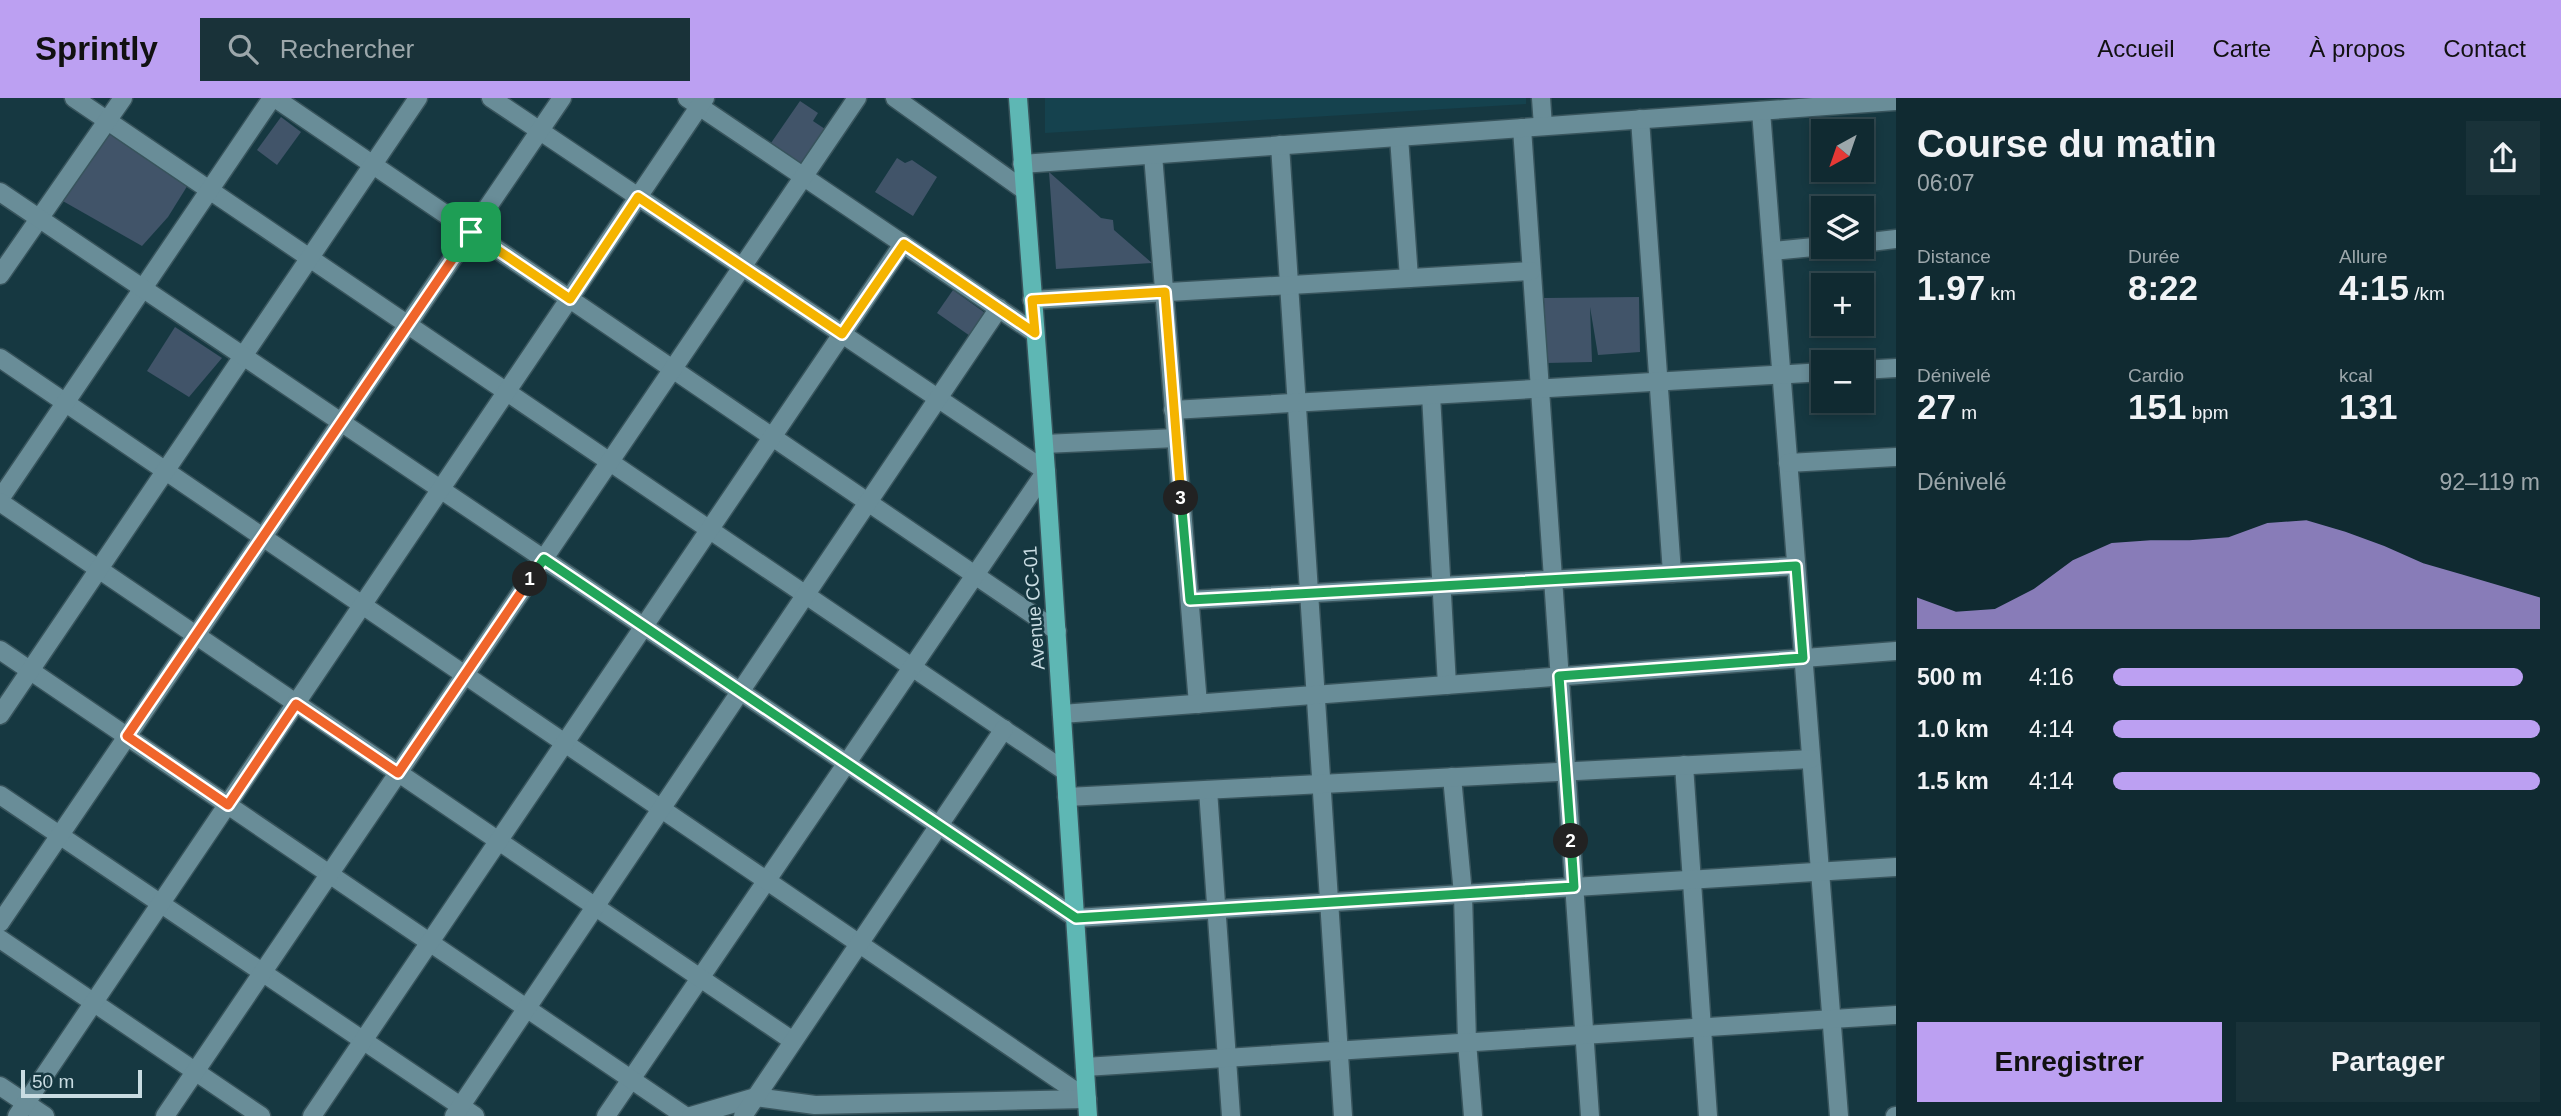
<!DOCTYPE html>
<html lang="fr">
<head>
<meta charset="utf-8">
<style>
	:root { --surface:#102a31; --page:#193239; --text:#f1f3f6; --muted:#9ca7ab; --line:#30464d; --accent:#bca0f2 }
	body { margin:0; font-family:Helvetica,sans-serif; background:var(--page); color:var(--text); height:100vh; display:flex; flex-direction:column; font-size:26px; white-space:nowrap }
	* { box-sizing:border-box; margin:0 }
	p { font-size:23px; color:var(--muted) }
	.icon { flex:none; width:38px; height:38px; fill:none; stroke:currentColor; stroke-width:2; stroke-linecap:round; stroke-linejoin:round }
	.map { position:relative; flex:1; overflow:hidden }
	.side { display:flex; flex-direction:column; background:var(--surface); width:665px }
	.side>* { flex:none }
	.needle { width:46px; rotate:220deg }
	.buttons { position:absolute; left:1811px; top:21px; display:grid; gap:14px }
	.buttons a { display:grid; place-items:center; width:63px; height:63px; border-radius:0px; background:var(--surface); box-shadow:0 4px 10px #0003,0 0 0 2px var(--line); font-size:35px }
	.scale { position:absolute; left:21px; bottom:18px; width:121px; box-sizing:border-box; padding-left:7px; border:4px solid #c9dce2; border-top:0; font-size:19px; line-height:24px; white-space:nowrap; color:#c9dce2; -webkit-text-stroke:5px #163841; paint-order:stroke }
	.pin { position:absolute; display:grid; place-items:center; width:60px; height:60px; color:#fff; margin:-30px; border-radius:14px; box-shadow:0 4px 10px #0006 }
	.km { position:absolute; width:35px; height:35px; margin:-18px; border-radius:50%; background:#222; color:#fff; font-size:19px; line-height:35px; text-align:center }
	.round { display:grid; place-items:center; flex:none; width:74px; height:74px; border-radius:0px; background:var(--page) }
	.summary { display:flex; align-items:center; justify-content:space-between; height:119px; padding:0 21px }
	h1 { font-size:38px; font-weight:700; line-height:52px }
	.metrics { display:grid; grid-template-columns:repeat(3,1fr); gap:10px; height:119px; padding:7px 21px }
	.metrics div { display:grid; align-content:center }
	.metrics b { font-size:35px; font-weight:700 }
	.metrics small { font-size:19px; font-weight:400 }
	.metrics p { font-size:19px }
	.chart { height:196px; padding:14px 21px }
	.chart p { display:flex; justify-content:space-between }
	.chart svg { width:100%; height:126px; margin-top:7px; fill:var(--accent); opacity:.7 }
	.action { display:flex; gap:14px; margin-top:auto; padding:14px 21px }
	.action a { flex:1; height:80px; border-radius:0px; background:var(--accent); color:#111; font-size:28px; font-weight:700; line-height:80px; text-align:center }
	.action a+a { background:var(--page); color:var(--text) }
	ul { padding:0 21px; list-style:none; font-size:23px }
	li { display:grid; grid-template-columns:112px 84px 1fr; align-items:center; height:52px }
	li i { height:18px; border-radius:9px; background:var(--accent) }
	header { display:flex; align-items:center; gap:42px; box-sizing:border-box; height:98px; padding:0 35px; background:var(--accent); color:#111 }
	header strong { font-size:33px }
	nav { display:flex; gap:38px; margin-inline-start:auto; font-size:24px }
	.search { width:490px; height:63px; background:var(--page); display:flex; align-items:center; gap:18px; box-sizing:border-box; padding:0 24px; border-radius:0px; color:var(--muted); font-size:26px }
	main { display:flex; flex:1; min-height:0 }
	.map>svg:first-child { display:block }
	.built { fill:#15424e }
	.building { fill:#415469 }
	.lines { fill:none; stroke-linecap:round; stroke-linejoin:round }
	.minor-casing { stroke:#38545c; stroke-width:21 }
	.tertiary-casing { stroke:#38545c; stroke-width:21 }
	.primary-casing { stroke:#38545c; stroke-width:21 }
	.minor { stroke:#698d98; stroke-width:18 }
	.tertiary { stroke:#698d98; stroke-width:18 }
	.primary { stroke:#5eb7b4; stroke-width:18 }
	.split-1-casing { stroke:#fff; stroke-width:14 }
	.split-2-casing { stroke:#fff; stroke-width:14 }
	.split-3-casing { stroke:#fff; stroke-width:14 }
	.split-4-casing { stroke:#fff; stroke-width:14 }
	.split-1 { stroke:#f0652b; stroke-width:9 }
	.split-2 { stroke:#22a559; stroke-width:9 }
	.split-3 { stroke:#22a559; stroke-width:9 }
	.split-4 { stroke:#f5b400; stroke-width:9 }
	.labels { text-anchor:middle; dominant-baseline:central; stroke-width:5; stroke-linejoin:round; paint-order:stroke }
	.street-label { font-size:19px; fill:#c9dce2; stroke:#163841 }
</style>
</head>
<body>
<header>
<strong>Sprintly</strong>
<div class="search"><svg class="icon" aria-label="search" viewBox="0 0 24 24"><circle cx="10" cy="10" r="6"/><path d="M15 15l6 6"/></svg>Rechercher</div>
<nav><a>Accueil</a><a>Carte</a><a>À propos</a><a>Contact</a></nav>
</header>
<main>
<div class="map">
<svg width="1896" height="1018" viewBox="0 0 1896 1018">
	<rect width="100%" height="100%" fill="#163841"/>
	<polygon class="built" points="1045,0 1526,0 1526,6 1045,35"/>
	<g class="building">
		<polygon points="800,3 818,15 813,23 828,33 805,68 771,45"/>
		<polygon points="281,19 301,34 277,67 257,52"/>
		<polygon points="110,26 191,82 168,119 142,148 61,102"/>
		<polygon points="897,60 905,65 912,62 937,79 913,118 875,94"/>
		<polygon points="1049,74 1101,120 1113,122 1114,132 1152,165 1056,171"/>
		<polygon points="953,192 988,217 973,240 937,215"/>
		<polygon points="1639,199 1640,254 1598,257 1590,209 1592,264 1546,265 1544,200"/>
		<polygon points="175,229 222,260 189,299 147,273"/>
	</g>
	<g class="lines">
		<g class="minor-casing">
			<g id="minor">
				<polyline points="74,0 1065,673"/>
				<polyline points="275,0 1057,533"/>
				<polyline points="491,0 1046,373 606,1018"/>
				<polyline points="687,0 1035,235"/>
				<polyline points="895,0 1024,92"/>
				<polyline points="1541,0 1543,28"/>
				<polyline points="1761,13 1839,1018"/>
				<polyline points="1640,21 1672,475"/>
				<polyline points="1522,30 1590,1018"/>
				<polyline points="1399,39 1409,180"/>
				<polyline points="1280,47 1343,1018"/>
				<polyline points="1153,57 1198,606"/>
				<polyline points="1022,66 1896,3"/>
				<polyline points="1862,145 1896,141"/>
				<polyline points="1772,153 1824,148"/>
				<polyline points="0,177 123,0"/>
				<polyline points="1032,202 1531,173"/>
				<polyline points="0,260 1087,1001"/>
				<polyline points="1862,272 1896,270"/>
				<polyline points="1431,297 1447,587"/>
				<polyline points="1173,312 1824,274"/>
				<polyline points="1044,346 1176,340"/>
				<polyline points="1788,365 1896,359"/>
				<polyline points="0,401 272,0"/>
				<polyline points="0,404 793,943"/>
				<polyline points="1190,502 1796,468"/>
				<polyline points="0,552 685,1018"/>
				<polyline points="1062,616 1896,553"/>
				<polyline points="0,617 418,0"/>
				<polyline points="1684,667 1708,1018"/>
				<polyline points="1452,679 1463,796 1467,944 1473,1018"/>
				<polyline points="1208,692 1231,1018"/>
				<polyline points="0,697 475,1018"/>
				<polyline points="1067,699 1811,661"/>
				<polyline points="0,825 562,0"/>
				<polyline points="0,841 261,1018"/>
				<polyline points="1085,969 1896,917"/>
				<polyline points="0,988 45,1018"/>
				<polyline points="165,1018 857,0"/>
				<polyline points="312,1018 903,146"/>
				<polyline points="454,1018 999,210"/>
				<polyline points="691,1018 756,999 815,1007 1087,1001"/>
				<polyline points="743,1018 1004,631"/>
				<polyline points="1895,1018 1896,1018"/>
			</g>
		</g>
		<g class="tertiary-casing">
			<g id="tertiary">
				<polyline points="0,94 1076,820 1896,769"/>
				<polyline points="17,1018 705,0"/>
			</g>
		</g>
		<g class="primary-casing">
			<polyline id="primary" points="1018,0 1046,373 1088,1018"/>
		</g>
		<use href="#minor" class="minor"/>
		<use href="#tertiary" class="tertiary"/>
		<use href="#primary" class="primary"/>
	</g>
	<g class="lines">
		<g class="split-1-casing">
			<polyline id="split-1" points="471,134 127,638 228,707 296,606 398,675 530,481"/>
		</g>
		<g class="split-2-casing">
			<polyline id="split-2" points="530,481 544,461 1076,820 1574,789 1571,743"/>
		</g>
		<g class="split-3-casing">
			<polyline id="split-3" points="1181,400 1190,502 1796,468 1803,560 1559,578 1571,743"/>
		</g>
		<g class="split-4-casing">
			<polyline id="split-4" points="471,134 570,201 638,99 842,236 904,146 1035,235 1032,202 1165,194 1181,400"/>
		</g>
		<use href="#split-1" class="split-1"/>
		<use href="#split-2" class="split-2"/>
		<use href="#split-3" class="split-3"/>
		<use href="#split-4" class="split-4"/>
	</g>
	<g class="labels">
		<g class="street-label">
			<text transform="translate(1034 510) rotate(-94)">Avenue CC-01</text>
		</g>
	</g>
</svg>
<div class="buttons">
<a><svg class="needle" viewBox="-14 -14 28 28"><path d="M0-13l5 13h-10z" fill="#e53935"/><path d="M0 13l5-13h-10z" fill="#9ca7ab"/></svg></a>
<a><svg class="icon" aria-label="layers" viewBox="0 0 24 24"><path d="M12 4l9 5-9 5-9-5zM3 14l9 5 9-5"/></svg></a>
<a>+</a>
<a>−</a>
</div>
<div class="scale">50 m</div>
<div class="pin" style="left:471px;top:134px;background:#1e9e55"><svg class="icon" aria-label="arrive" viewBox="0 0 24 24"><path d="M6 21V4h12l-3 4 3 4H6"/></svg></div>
<b class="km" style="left:530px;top:481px">1</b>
<b class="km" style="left:1571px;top:743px">2</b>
<b class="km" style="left:1181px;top:400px">3</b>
</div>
<section class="side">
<div class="summary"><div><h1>Course du matin</h1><p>06:07</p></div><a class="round"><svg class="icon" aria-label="share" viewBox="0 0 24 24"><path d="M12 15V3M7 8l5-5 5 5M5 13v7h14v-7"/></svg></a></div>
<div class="metrics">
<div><p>Distance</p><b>1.97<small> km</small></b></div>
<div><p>Durée</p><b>8:22</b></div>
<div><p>Allure</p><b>4:15<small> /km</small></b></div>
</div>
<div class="metrics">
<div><p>Dénivelé</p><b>27<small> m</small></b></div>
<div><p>Cardio</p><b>151<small> bpm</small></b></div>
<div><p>kcal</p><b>131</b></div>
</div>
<div class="chart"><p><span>Dénivelé</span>92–119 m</p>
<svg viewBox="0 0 160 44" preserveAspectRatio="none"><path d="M0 44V33L10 38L20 37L30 30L40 20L50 14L60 13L70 13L80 12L90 7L100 6L110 10L120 15L130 21L140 25L150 29L160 33V44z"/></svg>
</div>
<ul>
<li><b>500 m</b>4:16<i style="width:96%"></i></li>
<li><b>1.0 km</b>4:14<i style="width:100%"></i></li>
<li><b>1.5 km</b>4:14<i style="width:100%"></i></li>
</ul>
<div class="action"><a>Enregistrer</a><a>Partager</a></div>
</section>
</main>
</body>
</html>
